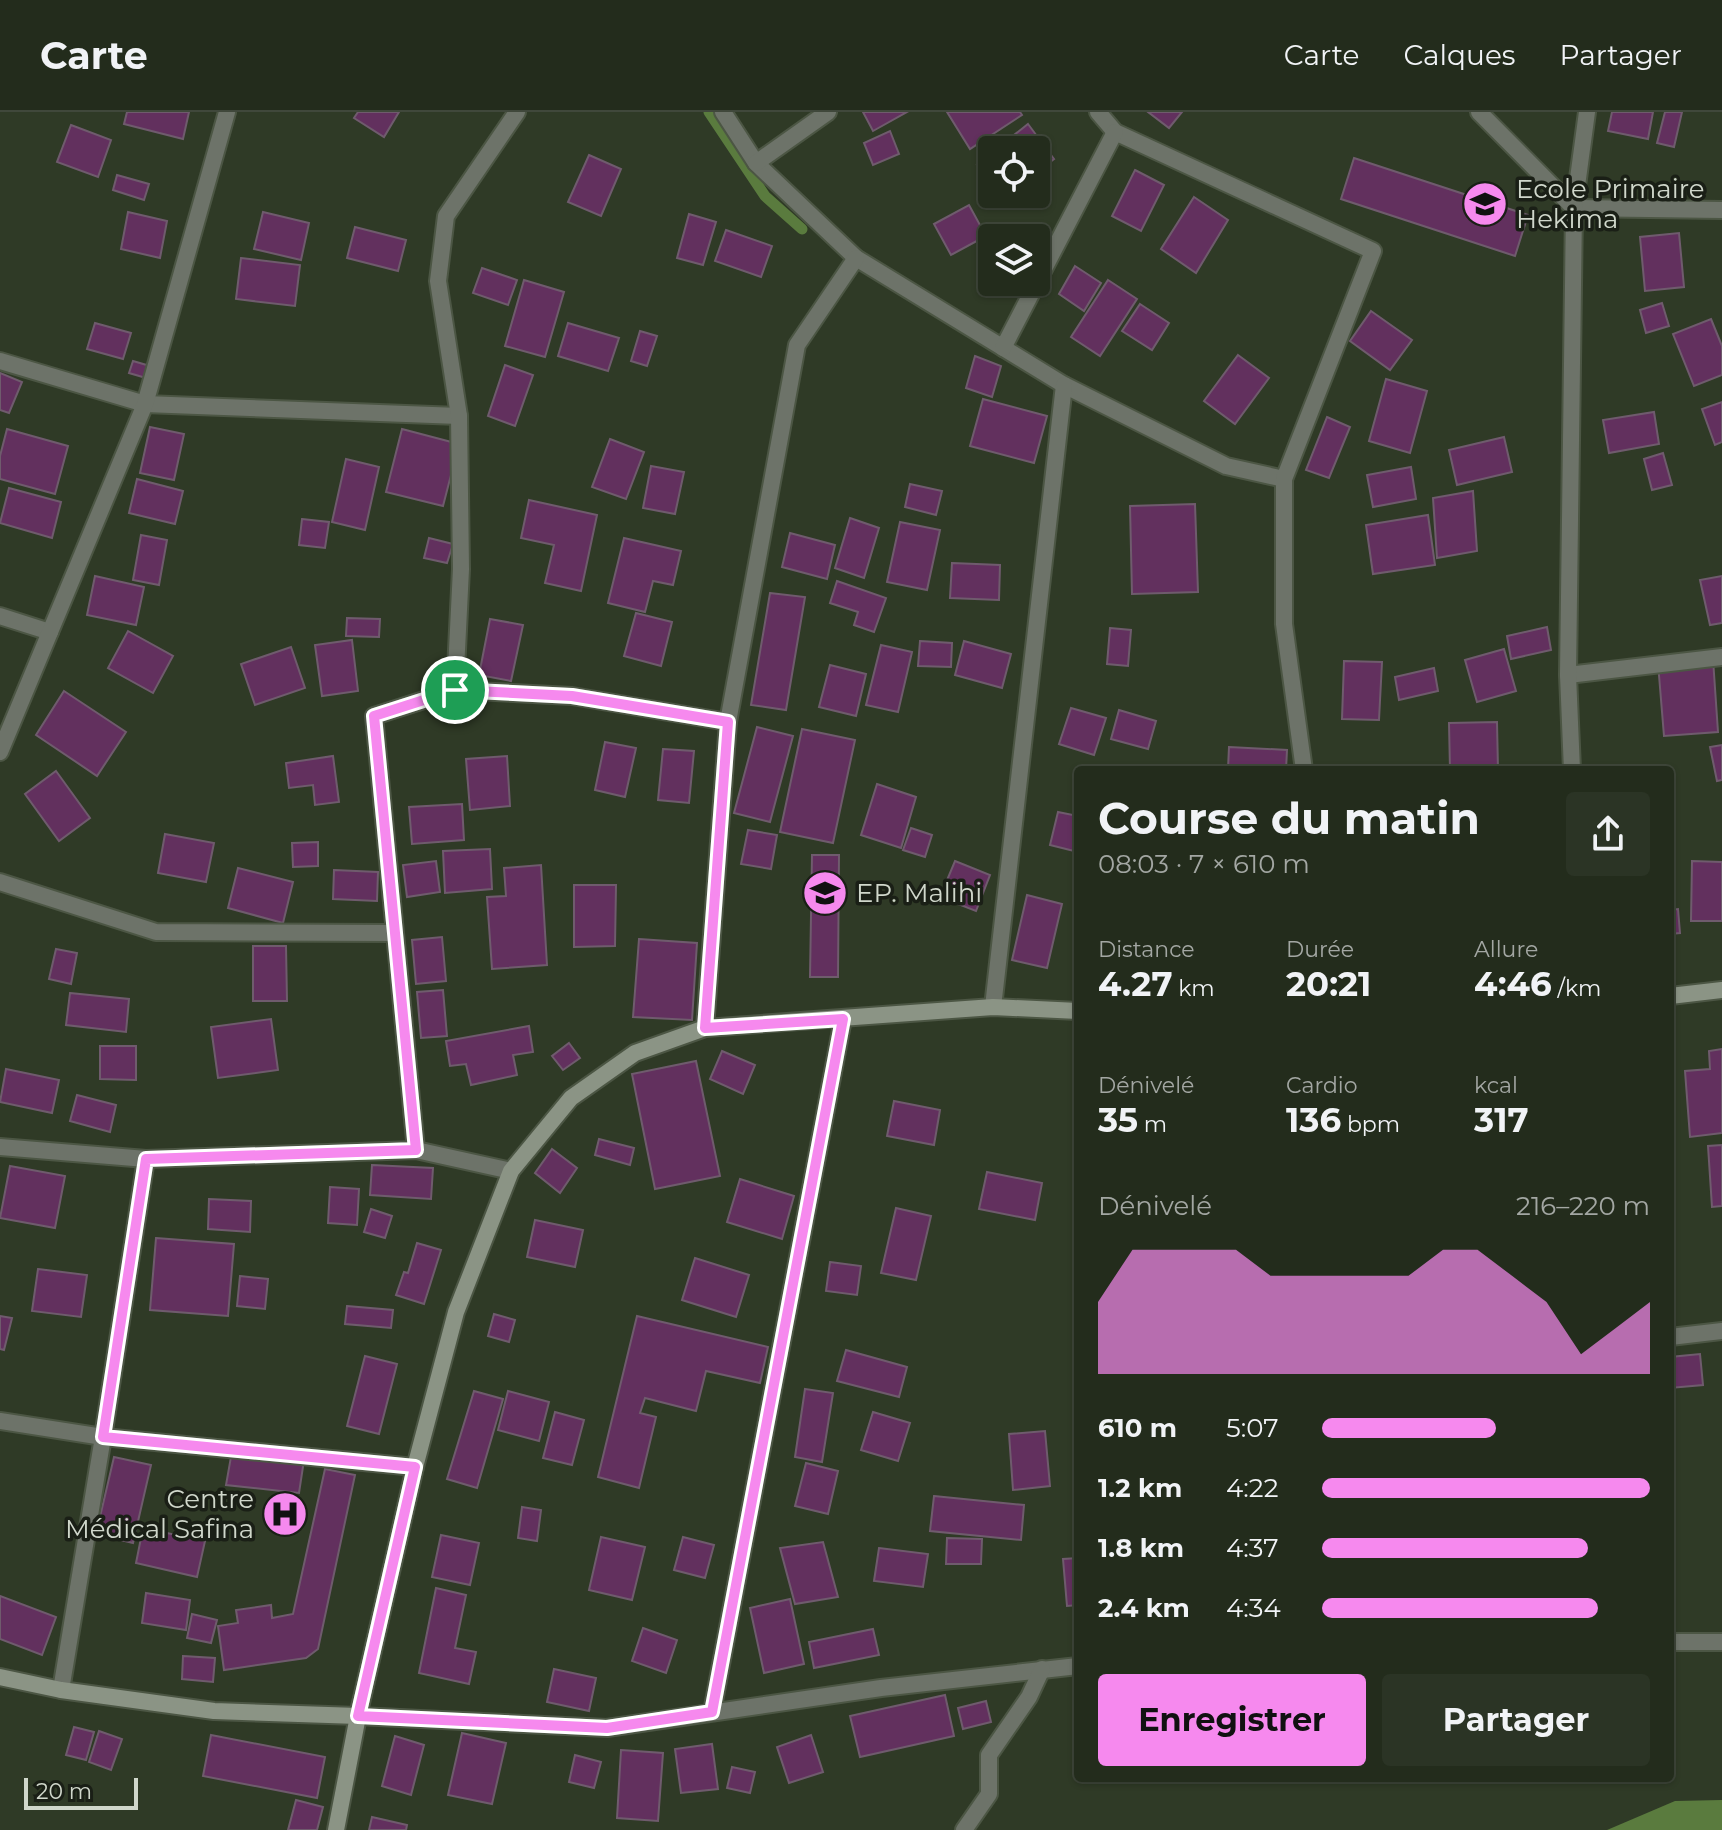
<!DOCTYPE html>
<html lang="fr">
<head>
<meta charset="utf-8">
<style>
	:root { --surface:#232c1c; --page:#2b3425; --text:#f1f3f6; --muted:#a3a7a3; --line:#40483b; --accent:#f689ee }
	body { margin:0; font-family:Montserrat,sans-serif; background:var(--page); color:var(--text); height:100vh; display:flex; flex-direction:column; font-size:30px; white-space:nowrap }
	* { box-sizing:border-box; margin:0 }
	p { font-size:26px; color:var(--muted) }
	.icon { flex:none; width:44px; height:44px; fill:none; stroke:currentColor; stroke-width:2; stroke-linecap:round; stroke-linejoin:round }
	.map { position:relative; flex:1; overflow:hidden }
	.panel { position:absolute; left:1074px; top:654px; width:600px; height:1016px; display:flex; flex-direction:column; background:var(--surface); border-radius:8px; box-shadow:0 2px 6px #0004,0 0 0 2px var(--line) }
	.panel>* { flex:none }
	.tools { position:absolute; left:978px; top:24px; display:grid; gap:16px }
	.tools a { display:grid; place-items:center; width:72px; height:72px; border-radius:8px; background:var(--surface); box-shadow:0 2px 6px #0004,0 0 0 2px var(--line); font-size:40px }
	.scale { position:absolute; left:24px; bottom:20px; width:114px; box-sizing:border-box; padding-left:8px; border:4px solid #d0d7cb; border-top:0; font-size:22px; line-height:28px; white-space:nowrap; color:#d0d7cb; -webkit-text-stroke:6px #1a1f16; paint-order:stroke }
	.pin { position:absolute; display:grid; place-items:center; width:68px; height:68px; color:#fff; margin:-34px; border:4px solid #fff; border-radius:50%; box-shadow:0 2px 8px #0007 }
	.round { display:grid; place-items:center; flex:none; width:84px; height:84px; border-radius:8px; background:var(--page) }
	.head { display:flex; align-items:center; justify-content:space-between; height:136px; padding:0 24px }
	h1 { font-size:44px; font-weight:700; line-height:60px }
	.stats { display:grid; grid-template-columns:repeat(3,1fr); gap:12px; height:136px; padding:8px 24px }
	.stats div { display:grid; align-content:center }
	.stats b { font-size:34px; font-weight:700 }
	.stats small { font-size:22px; font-weight:400 }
	.stats p { font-size:22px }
	.chart { height:224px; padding:16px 24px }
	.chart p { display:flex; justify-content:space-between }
	.chart svg { width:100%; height:144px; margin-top:8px; fill:var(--accent); opacity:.7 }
	.primary-button { display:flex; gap:16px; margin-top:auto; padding:16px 24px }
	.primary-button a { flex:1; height:92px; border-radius:8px; background:var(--accent); color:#111; font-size:32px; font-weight:700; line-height:92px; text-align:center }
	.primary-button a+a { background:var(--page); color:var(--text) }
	ul { padding:0 24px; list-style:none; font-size:26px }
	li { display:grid; grid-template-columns:128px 96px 1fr; align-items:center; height:60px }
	li i { height:20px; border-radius:10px; background:var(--accent) }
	header { display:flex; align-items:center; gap:48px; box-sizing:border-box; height:112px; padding:0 40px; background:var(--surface); border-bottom:2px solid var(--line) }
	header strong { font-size:38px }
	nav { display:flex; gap:44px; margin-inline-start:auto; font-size:28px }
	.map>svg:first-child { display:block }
	.water { fill:#5a7b3e }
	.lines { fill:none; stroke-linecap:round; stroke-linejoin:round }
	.stream { stroke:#5a7b3e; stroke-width:11 }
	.building { fill:#62305e; stroke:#6f5b6d; stroke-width:2 }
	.lane-casing { stroke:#4c5644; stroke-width:20 }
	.street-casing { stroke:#4c5644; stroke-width:20 }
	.secondary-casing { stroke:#4c5644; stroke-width:20 }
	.lane { stroke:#6d7369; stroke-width:16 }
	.street { stroke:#6d7369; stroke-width:16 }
	.secondary { stroke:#8b9485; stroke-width:16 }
	.route-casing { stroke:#fff; stroke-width:16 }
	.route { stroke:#f689ee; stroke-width:10 }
	.labels { text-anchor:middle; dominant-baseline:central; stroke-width:7; stroke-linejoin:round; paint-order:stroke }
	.poi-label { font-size:26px; fill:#d0d7cb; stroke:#1a1f16; text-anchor:start }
</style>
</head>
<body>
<header>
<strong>Carte</strong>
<nav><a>Carte</a><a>Calques</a><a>Partager</a></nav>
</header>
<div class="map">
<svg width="1722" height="1718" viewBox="0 0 1722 1718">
	<rect width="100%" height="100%" fill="#2f3a26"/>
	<polygon class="water" points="1722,1688 1722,1718 1607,1718 1675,1689"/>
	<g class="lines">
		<polyline class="stream" points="709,0 765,84 802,117"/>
	</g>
	<g class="building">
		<polygon points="127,0 189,0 183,27 124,12"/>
		<polygon points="358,0 399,0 384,25 354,6"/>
		<polygon points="863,0 907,0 873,19"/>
		<polygon points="947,0 1020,0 1022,3 970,37"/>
		<polygon points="1148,0 1182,0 1169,16"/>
		<polygon points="1612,0 1653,0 1648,27 1608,19"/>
		<polygon points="1665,0 1682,0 1674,35 1657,31"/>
		<polygon points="1028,12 1054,47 1036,61 1036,38 995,38"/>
		<polygon points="71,13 111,28 98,65 57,50"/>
		<polygon points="890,19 899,42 873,53 864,31"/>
		<polygon points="992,41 992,71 977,53"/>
		<polygon points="589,43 621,57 601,104 568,90"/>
		<polygon points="1354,46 1528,103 1515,144 1341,87"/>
		<polygon points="1135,58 1164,73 1141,119 1112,104"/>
		<polygon points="117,63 149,72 144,88 113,78"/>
		<polygon points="1194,85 1228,108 1196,161 1161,137"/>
		<polygon points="969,93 986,124 951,143 934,112"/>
		<polygon points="128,100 167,109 160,146 121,137"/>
		<polygon points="263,100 309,111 301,148 254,137"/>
		<polygon points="689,102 716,110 703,153 677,146"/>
		<polygon points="355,115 406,128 398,159 347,146"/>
		<polygon points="726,118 772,134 761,165 715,149"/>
		<polygon points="1679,121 1684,175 1645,179 1640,125"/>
		<polygon points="241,146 300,153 295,194 236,187"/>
		<polygon points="1075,154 1101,171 1084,199 1059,182"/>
		<polygon points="482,156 517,168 508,193 473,181"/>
		<polygon points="524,168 564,180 545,245 505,234"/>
		<polygon points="1108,168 1137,187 1100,244 1071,225"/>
		<polygon points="1662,191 1669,214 1646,221 1640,198"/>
		<polygon points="1140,192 1169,211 1152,238 1122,219"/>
		<polygon points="1371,199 1412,228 1390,258 1350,229"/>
		<polygon points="1711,207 1722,234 1722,263 1694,274 1673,222"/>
		<polygon points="95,211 131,221 123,247 87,237"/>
		<polygon points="568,211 619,226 608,259 558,244"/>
		<polygon points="640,219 657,224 647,254 631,249"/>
		<polygon points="1238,243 1269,266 1235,312 1204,289"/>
		<polygon points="975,244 1001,254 992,285 966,276"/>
		<polygon points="133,249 150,254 146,266 129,261"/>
		<polygon points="505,253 533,263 515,314 488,304"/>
		<polygon points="0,261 22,270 9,301 0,298"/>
		<polygon points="1386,267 1427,279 1410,341 1369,329"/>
		<polygon points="983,287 1047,304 1034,351 970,334"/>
		<polygon points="1722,290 1722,330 1715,333 1702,297"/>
		<polygon points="1654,300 1659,332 1609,341 1603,308"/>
		<polygon points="1327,305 1350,315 1329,366 1306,358"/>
		<polygon points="150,315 184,322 174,368 140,361"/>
		<polygon points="7,317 68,334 55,382 0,367 0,344"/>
		<polygon points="402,317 459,332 443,394 386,380"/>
		<polygon points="1504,325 1512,360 1457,373 1449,338"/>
		<polygon points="610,327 644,340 626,387 592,375"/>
		<polygon points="1663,341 1672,373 1652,378 1644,347"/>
		<polygon points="346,347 379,355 365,418 332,410"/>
		<polygon points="651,354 684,360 675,402 643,396"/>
		<polygon points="1411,355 1416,387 1373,395 1367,363"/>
		<polygon points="137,367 183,379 175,412 129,401"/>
		<polygon points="910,372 942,379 936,403 905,395"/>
		<polygon points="9,376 61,390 52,426 0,411"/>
		<polygon points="1473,379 1477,439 1437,446 1433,386"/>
		<polygon points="529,388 597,403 581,479 545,471 554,433 521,426"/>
		<polygon points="1195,392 1198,480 1132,482 1130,394"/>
		<polygon points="1428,403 1435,453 1373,462 1366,413"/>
		<polygon points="850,406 879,416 864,466 835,456"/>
		<polygon points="302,407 329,410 325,436 299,433"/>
		<polygon points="900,410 940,418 927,478 887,470"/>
		<polygon points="790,421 835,433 827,467 782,455"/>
		<polygon points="141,423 167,428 159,473 133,468"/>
		<polygon points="429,426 453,432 447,451 424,446"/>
		<polygon points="624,426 681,439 673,473 653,469 645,500 608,491"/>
		<polygon points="952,451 1000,453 999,488 950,486"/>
		<polygon points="95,464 144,475 136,513 87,503"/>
		<polygon points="1722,464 1722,511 1710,513 1700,468"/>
		<polygon points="837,469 886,486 874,520 854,513 858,500 830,491"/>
		<polygon points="770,481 805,485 786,598 751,593"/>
		<polygon points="636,501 672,510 661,554 624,544"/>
		<polygon points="347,506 380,507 379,525 346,524"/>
		<polygon points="490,507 523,513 511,569 479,563"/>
		<polygon points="1547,515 1551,538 1511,547 1507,524"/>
		<polygon points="1110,516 1131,518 1128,554 1107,552"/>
		<polygon points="128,519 173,544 153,581 108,556"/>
		<polygon points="352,528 358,579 322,584 315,533"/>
		<polygon points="920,529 952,531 951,555 918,554"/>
		<polygon points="964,529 1011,542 1002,576 955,563"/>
		<polygon points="881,533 912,540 898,600 866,593"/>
		<polygon points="291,535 305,576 255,593 241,552"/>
		<polygon points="1504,537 1516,579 1477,590 1465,548"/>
		<polygon points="1713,547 1718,620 1664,624 1658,551"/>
		<polygon points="1344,549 1382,550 1379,608 1342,607"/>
		<polygon points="830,553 866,562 856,604 819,595"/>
		<polygon points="1434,556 1438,579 1399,588 1395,565"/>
		<polygon points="64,579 126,620 97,664 36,623"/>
		<polygon points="1071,596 1106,606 1094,643 1059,632"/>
		<polygon points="1119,598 1156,609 1148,637 1111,627"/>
		<polygon points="1497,610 1498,658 1450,658 1449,611"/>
		<polygon points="757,615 793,624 770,710 734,701"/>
		<polygon points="802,617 855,628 833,731 780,720"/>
		<polygon points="605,630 636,636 625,685 595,678"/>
		<polygon points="1722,633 1722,668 1717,669 1710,635"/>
		<polygon points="1229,635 1287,638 1286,658 1228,657"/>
		<polygon points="663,637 694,639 689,691 658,688"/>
		<polygon points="333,644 339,690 315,693 313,673 289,676 286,651"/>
		<polygon points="507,644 510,694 470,698 466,647"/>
		<polygon points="56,659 90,706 59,729 25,682"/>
		<polygon points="877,672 916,685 901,736 861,723"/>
		<polygon points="462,692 464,728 412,732 409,695"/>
		<polygon points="1058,700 1078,704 1078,740 1050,733"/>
		<polygon points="911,716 932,723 925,745 903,738"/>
		<polygon points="748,718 777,723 771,757 741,752"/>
		<polygon points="165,722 214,731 206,770 158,761"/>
		<polygon points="318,730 318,754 293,755 292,731"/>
		<polygon points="490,737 492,777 445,781 443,739"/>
		<polygon points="812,743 839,743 838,865 810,865"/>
		<polygon points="436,749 440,780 407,785 403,753"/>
		<polygon points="955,749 990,763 976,799 940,785"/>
		<polygon points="1692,749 1722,750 1722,809 1691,809"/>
		<polygon points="541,753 547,853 492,857 487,785 506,784 504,756"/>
		<polygon points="238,756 293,770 283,811 228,796"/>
		<polygon points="334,758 378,760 377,789 333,787"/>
		<polygon points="574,773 616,773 615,834 574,835"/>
		<polygon points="1027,783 1062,792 1047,856 1012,848"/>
		<polygon points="1678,797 1680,821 1670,822 1670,798"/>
		<polygon points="442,825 446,869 416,872 412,828"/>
		<polygon points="639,827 697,831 692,908 633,905"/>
		<polygon points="253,834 286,834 287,889 253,889"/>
		<polygon points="56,837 77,841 71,872 49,867"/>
		<polygon points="443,878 447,924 421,926 417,880"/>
		<polygon points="70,881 129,887 126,920 66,913"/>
		<polygon points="271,907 278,958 218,966 211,915"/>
		<polygon points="529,914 533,940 513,943 517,963 471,973 466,952 450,954 446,929"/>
		<polygon points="569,931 580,946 563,958 552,944"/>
		<polygon points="100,934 136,934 136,968 100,967"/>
		<polygon points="1722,937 1722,1021 1690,1025 1685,959 1710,957 1709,939"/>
		<polygon points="722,939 755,953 743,982 710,967"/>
		<polygon points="696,949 720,1064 655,1077 632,962"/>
		<polygon points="6,957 59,968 52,1001 0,990"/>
		<polygon points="77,983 116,993 110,1020 70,1009"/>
		<polygon points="894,989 940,998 934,1033 887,1024"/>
		<polygon points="599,1027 634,1036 630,1053 595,1043"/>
		<polygon points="1722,1033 1722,1094 1712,1095 1708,1034"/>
		<polygon points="552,1037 577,1056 560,1081 535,1061"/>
		<polygon points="372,1053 433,1056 431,1087 370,1083"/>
		<polygon points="10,1054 65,1064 55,1116 0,1106"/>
		<polygon points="987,1060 1042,1071 1035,1108 979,1097"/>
		<polygon points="740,1067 794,1084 782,1127 727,1110"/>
		<polygon points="330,1075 359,1077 357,1113 328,1111"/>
		<polygon points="209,1087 251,1089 250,1120 208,1117"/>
		<polygon points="896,1096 931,1104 916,1168 881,1161"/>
		<polygon points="371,1097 392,1104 385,1126 364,1120"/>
		<polygon points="535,1108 583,1118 575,1155 527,1145"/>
		<polygon points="156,1126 234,1132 228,1204 150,1198"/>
		<polygon points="417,1131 441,1138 424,1192 396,1183 404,1160 408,1161"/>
		<polygon points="695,1146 749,1163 736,1205 682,1188"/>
		<polygon points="830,1150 861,1154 857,1183 826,1179"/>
		<polygon points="38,1157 87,1163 81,1205 32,1199"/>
		<polygon points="240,1164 268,1167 265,1197 237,1194"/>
		<polygon points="347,1194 393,1198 391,1216 345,1212"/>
		<polygon points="494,1202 515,1208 509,1230 488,1224"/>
		<polygon points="0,1204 12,1206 4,1238 0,1237"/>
		<polygon points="637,1204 768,1235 760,1271 706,1259 696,1299 645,1286 640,1301 656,1305 639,1376 598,1365"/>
		<polygon points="846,1238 907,1255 899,1285 837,1269"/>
		<polygon points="1700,1242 1703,1273 1670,1276 1670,1245"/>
		<polygon points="365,1244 397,1252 379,1322 347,1314"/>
		<polygon points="805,1277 833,1281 822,1350 795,1345"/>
		<polygon points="474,1279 503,1287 477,1376 447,1367"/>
		<polygon points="508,1279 549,1290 539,1329 498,1318"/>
		<polygon points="555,1300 584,1308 572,1353 543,1346"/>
		<polygon points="873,1300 910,1311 898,1349 861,1338"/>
		<polygon points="1045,1319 1050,1374 1013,1378 1009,1322"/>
		<polygon points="232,1339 304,1348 299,1381 226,1373"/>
		<polygon points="114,1345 151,1353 133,1431 96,1422"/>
		<polygon points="806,1351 838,1359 828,1402 795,1394"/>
		<polygon points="325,1357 355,1363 318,1537 306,1546 224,1558 218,1514 238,1511 236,1498 271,1493 272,1506 293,1502"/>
		<polygon points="934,1384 1024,1393 1021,1428 930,1419"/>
		<polygon points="522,1395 541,1398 537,1429 518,1426"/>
		<polygon points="143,1416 205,1429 197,1465 136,1451"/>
		<polygon points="441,1423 479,1431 470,1473 432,1465"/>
		<polygon points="601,1425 645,1435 632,1488 589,1478"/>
		<polygon points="683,1425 714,1433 705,1466 674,1458"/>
		<polygon points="947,1426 982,1427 981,1452 946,1452"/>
		<polygon points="823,1430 838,1485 795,1492 780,1436"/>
		<polygon points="879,1436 928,1442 923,1475 874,1469"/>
		<polygon points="1078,1446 1078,1493 1067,1494 1063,1447"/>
		<polygon points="436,1476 466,1483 455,1536 476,1540 469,1572 419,1561"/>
		<polygon points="146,1481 190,1488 186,1518 142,1511"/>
		<polygon points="0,1484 56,1505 42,1543 0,1527"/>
		<polygon points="790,1487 804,1552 764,1561 750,1496"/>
		<polygon points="192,1502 217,1508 211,1531 187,1526"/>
		<polygon points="643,1516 677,1528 666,1561 632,1549"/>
		<polygon points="873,1517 879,1543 814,1556 809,1530"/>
		<polygon points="183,1544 215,1546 213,1570 182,1567"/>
		<polygon points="554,1557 596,1566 589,1599 547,1590"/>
		<polygon points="945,1583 954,1624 860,1645 850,1604"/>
		<polygon points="986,1589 991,1610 963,1617 958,1596"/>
		<polygon points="74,1615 94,1620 86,1648 66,1643"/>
		<polygon points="99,1619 122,1627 111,1658 89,1650"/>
		<polygon points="462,1621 506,1631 492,1692 448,1683"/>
		<polygon points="211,1623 325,1645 317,1686 203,1664"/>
		<polygon points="811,1623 823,1660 789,1671 777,1635"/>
		<polygon points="395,1624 424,1633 411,1683 382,1674"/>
		<polygon points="712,1632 718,1677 681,1681 675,1637"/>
		<polygon points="621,1638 663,1641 658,1709 617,1706"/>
		<polygon points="575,1643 601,1650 594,1676 569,1670"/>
		<polygon points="732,1655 755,1660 750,1681 727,1676"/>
		<polygon points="296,1688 323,1695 317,1718 288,1718"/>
		<polygon points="372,1705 407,1713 406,1718 369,1718"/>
	</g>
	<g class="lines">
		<g class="lane-casing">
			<polyline id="lane" points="1479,0 1574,96"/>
		</g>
		<g class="street-casing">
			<g id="street">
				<polyline points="723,0 756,51 856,146 1064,273 1226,354 1284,367"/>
				<polyline points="1098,0 1115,20 1373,139 1284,367 1284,512 1304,658"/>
				<polyline points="756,51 828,0"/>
				<polyline points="1574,96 1722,98"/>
				<polyline points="1003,236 1115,20"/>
				<polyline points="0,249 145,292 459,304"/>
				<polyline points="0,504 50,520"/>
				<polyline points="1568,563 1722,545"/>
				<polyline points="455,578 461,457 459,304 438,169 446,104 517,0"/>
				<polyline points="0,640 145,292 227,0"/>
				<polyline points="1572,658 1568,563 1574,96 1587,0"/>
				<polyline points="0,770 156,820 394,821"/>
				<polyline points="993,895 1064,273"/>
				<polyline points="705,916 728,610 797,233 856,146"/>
				<polyline points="0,1035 146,1047 416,1038 511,1059"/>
				<polyline points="416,1038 374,604 455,578 572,584 728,610"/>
				<polyline points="1670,1225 1722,1219"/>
				<polyline points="0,1309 103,1325 415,1355"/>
				<polyline points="1670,1530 1722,1530"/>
				<polyline points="61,1578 103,1325 146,1047"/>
				<polyline points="712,1600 843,907"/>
				<polyline points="358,1604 607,1616 881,1576 1078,1554"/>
				<polyline points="964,1718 989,1682 989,1643 1029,1585 1042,1557"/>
			</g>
		</g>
		<g class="secondary-casing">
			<g id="secondary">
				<polyline points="1670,884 1722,878"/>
				<polyline points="0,1565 61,1578 214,1599 358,1604"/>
				<polyline points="336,1718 358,1604 415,1355 456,1200 511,1059 571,986 635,941 705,916 993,895 1078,899"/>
			</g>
		</g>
		<use href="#lane" class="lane"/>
		<use href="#street" class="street"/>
		<use href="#secondary" class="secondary"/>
	</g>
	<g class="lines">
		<g class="route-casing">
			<polygon id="route" points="455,578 572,584 728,610 705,916 843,907 712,1600 607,1616 358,1604 415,1355 103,1325 146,1047 416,1038 374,604"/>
		</g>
		<use href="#route" class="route"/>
	</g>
	<defs>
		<g id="school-disc" transform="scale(2.3)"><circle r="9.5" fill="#f689ee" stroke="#1a1f16"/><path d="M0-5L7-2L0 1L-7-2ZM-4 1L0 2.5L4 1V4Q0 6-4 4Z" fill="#111"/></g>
		<g id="hospital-disc" transform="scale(2.3)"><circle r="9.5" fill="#f689ee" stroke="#1a1f16"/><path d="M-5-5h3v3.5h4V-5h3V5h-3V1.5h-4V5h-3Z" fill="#111"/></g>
	</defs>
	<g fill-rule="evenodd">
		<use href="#school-disc" x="1485" y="92"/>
		<use href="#school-disc" x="825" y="781"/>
		<use href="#hospital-disc" x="285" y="1402"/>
	</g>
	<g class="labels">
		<g class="poi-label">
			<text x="1516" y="77">Ecole Primaire<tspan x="1516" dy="30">Hekima</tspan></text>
			<text x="856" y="781">EP. Malihi</text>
			<text x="254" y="1387" text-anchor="end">Centre<tspan x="254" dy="30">Médical Safina</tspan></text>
		</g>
	</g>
</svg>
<div class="tools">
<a><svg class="icon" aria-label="locate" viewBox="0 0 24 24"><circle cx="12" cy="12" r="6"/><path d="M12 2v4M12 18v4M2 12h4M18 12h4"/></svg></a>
<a><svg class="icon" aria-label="layers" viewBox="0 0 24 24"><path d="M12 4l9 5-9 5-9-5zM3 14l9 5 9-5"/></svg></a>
</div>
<div class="scale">20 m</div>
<div class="pin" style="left:455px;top:578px;background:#1e9e55"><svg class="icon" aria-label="arrive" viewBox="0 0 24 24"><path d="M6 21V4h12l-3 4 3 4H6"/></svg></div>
<section class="panel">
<div class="head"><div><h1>Course du matin</h1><p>08:03 · 7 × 610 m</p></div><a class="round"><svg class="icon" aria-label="share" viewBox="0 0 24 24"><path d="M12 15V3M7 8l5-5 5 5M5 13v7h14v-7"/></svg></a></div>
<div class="stats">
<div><p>Distance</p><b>4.27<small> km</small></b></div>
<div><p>Durée</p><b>20:21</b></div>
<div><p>Allure</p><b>4:46<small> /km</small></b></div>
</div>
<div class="stats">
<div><p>Dénivelé</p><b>35<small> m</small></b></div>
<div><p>Cardio</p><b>136<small> bpm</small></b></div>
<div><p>kcal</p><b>317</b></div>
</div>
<div class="chart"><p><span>Dénivelé</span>216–220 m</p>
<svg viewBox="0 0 160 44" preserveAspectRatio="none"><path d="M0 44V22L10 6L20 6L30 6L40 6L50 14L60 14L70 14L80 14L90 14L100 6L110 6L120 14L130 22L140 38L150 30L160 22V44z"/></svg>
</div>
<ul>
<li><b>610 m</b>5:07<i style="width:53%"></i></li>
<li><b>1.2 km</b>4:22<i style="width:100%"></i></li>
<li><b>1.8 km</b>4:37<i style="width:81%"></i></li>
<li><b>2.4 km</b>4:34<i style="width:84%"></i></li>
</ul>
<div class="primary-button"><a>Enregistrer</a><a>Partager</a></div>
</section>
</div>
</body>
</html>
